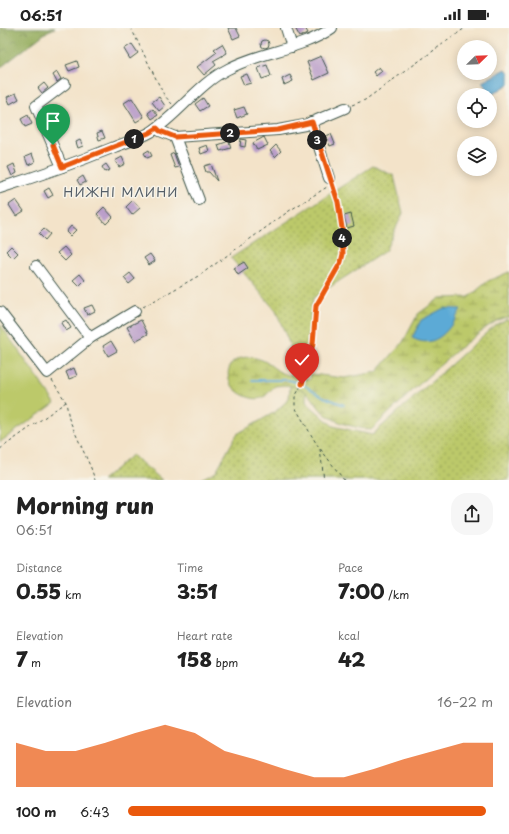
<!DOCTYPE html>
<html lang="en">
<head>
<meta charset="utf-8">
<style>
	:root { --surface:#fff; --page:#f6f6f6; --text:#222; --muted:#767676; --accent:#ea580c }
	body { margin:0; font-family:"Playpen Sans",sans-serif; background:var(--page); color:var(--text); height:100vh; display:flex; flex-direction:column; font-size:15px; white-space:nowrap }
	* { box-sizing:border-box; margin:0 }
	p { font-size:13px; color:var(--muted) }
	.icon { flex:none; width:22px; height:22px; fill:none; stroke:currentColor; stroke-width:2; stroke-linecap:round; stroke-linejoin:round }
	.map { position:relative; height:452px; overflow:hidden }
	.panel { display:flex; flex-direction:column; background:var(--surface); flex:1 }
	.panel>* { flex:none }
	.needle { width:26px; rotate:67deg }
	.controls { position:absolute; left:457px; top:12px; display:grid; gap:8px }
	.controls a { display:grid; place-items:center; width:40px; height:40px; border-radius:50%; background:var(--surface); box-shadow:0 2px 10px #0003; font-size:20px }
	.pin { position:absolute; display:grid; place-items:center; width:34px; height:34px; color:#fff; margin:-41px -17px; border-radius:50% 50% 50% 0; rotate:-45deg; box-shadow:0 0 4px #0007 }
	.pin .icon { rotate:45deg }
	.km { position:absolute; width:20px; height:20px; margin:-10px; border-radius:50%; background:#222; color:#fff; font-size:11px; line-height:20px; text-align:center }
	.round { display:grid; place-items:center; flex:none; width:42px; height:42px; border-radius:16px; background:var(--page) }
	.summary { display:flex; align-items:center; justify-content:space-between; height:68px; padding:0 16px }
	h1 { font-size:22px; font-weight:800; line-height:30px }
	.stats { display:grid; grid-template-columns:repeat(3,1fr); gap:6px; height:68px; padding:4px 16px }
	.stats div { display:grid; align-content:center }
	.stats b { font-size:20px; font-weight:800 }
	.stats small { font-size:11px; font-weight:400 }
	.stats p { font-size:11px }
	.chart { height:112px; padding:8px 16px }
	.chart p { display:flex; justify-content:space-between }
	.chart svg { width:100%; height:72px; margin-top:4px; fill:var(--accent); opacity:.7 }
	ul { padding:0 16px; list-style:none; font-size:13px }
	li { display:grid; grid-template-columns:64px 48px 1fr; align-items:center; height:30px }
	li i { height:10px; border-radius:5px; background:var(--accent) }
	.status { display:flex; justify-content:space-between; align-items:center; height:28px; padding:0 20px; background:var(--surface); direction:ltr }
	.status svg { height:11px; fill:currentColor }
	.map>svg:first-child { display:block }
	.grass { fill:url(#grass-dots); stroke:#6e834f }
	.forest { fill:url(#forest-crowns); stroke:#5a7549 }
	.wetland { fill:url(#wetland-marsh); stroke:#6e834f }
	.garden { fill:#bcc96a; stroke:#6e834f }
	.water { fill:#5caad6; stroke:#3e7485 }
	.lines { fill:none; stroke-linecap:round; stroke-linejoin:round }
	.stream { stroke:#5caad6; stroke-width:2 }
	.building { fill:#b99dc9 }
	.minor-casing { stroke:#3f564a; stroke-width:12 }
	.path { stroke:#3f564a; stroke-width:1; stroke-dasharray:3 3; stroke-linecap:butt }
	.minor { stroke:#fff; stroke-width:10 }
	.route-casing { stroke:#fff; stroke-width:8 }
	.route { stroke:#ea580c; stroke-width:5 }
	.labels { text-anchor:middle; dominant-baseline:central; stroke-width:3; stroke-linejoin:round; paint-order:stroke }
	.quarter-label { font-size:13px; letter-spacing:1px; fill:#555f68; stroke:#f7f3e8 }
</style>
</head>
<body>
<div class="status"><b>06:51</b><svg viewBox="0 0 49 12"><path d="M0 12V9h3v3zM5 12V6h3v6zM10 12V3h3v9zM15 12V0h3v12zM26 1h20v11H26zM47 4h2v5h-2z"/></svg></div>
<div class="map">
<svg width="509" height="452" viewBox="0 0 509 452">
	<defs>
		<pattern id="grass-dots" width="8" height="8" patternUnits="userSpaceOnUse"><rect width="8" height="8" fill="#bcc96a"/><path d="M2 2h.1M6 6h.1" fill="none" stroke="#98a458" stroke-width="1.8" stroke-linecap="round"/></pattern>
		<pattern id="forest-crowns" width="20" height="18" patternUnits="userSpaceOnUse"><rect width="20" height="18" fill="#95ad5e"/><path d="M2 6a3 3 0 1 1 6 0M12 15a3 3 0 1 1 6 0" fill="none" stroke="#798e4e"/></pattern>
		<pattern id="wetland-marsh" width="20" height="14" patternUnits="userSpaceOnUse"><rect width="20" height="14" fill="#bcc96a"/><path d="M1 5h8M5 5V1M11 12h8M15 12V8" fill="none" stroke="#98a458"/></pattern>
	</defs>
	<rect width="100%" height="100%" fill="#f7f3e8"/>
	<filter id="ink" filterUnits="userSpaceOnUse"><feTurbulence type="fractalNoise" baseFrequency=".025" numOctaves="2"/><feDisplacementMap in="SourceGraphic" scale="8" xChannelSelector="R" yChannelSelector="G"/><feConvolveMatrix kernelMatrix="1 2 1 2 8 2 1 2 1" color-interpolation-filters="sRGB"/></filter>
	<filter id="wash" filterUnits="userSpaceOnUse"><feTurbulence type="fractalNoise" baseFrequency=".012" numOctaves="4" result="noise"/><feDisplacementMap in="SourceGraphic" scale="16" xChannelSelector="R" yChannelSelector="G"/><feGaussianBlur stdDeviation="0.9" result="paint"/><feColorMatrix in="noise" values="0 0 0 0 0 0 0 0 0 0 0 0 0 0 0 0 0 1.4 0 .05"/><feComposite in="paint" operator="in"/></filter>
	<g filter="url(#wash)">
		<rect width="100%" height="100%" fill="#f3e3c9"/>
		<g class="grass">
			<polygon points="373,138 394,148 403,185 385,223 313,270 308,310 306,374 333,398 372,407 495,297 507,291 509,292 509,452 199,452 216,443 237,406 275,384 289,371 293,325 276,283 231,230"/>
			<polygon points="132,427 162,452 102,452"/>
		</g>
		<polygon class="forest" points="0,0 55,0 48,3 0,40"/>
		<path class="wetland" d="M509 244V289C487 287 392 383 371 402 354 399 339 396 325 386 321 383 318 378 315 374 305 359 293 356 275 358 271 361 268 366 264 369 255 374 239 367 233 359 219 338 238 324 259 331 267 333 273 340 280 344 289 348 301 350 310 352L311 346 344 350 377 344 403 314 418 286 440 270 469 269 488 253Z"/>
		<polygon class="garden" points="0,296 55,375 0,414"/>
		<g class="water">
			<polygon points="506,41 509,45 509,56 491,67 482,54"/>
			<path d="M444 280 461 281C451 300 436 323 412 310L421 292Z"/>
		</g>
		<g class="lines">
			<polyline class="stream" points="252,352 289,352 302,356 324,369 344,377"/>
		</g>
		<g id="blocks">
			<g class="building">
				<polygon points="228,0 236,0 240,8 233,11"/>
				<polygon points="295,0 305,0 308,5 300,9"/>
				<circle cx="265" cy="16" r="4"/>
				<polygon points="132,16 138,25 130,31 124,21"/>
				<polygon points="222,16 227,25 213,33 216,37 204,47 197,39 217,24 214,21"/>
				<polygon points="321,28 329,45 314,52 307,34"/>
				<polygon points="77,33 79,39 69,43 66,37"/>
				<polygon points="267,37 271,48 262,51 258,40"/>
				<polygon points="379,39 382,43 376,48 373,44"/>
				<polygon points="57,44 61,51 57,54 53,47"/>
				<polygon points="247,46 251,55 244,57 240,48"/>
				<polygon points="290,47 293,53 284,57 282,51"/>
				<polygon points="44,55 48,60 42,65 38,60"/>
				<polygon points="16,65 19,71 10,76 7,69"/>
				<polygon points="159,69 165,78 159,83 152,74"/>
				<polygon points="132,70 144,89 136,94 124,75"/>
				<polygon points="203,70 208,78 200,83 195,76"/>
				<polygon points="244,79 247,86 237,90 234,82"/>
				<polygon points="153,81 158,87 152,91 148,85"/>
				<polygon points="28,87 32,96 25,99 21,91"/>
				<polygon points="102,103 105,110 99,112 97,105"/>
				<polygon points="331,106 335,116 330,118 326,108"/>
				<polygon points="264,109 268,117 257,122 253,115"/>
				<polygon points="241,111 246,112 245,119 240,118"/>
				<polygon points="80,112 83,118 78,120 76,114"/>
				<polygon points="229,113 231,120 220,123 218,117"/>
				<polygon points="207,117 209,123 201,126 199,120"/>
				<polygon points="276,117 281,123 275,129 270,123"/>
				<polygon points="149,122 152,128 147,130 144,125"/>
				<polygon points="174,125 179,139 175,140 170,127"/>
				<polygon points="32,126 35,134 28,137 25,129"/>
				<polygon points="122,129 125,136 119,139 115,133"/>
				<polygon points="14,136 17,145 12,148 8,139"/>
				<polygon points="106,136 110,142 105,144 102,139"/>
				<polygon points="211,136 217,153 209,144 206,144 204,138"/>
				<polygon points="83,148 86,154 80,157 77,152"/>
				<polygon points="49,160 53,167 48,170 44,163"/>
				<polygon points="16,172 24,183 16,188 9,177"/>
				<polygon points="133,172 140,180 132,187 126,179"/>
				<polygon points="104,179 113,189 106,196 97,186"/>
				<polygon points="351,186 354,198 347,200 344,188"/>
				<polygon points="71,198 76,202 70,208 66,204"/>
				<polygon points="44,201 50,206 45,212 39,206"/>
				<polygon points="11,218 18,225 13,230 6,223"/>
				<polygon points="64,219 71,227 65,233 57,225"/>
				<polygon points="150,226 155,233 149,237 144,230"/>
				<polygon points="244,234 248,240 238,247 234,240"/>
				<polygon points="130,245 135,251 129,256 124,250"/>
				<polygon points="80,246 85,252 79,258 73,252"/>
				<polygon points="92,277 95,283 87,287 84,280"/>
				<polygon points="66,292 71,300 66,303 61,295"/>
				<polygon points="141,292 148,306 135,313 127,299"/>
				<polygon points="111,313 117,323 108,328 103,318"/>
				<polygon points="74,340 77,348 69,351 66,344"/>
			</g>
		</g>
	</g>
	<g filter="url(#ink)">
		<use href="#blocks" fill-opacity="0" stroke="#3f564a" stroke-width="1"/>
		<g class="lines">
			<g class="minor-casing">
				<g id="minor">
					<polyline points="286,0 292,19"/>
					<polyline points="311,94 329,150"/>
					<polyline points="157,100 160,103 175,109 278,102 305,97 345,80"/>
					<polyline points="175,109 199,172"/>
					<polyline points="62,139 36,78 65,56"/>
					<path d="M0 160C38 148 75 135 112 120 124 115 139 111 151 104 179 86 198 56 228 41 261 23 301 22 332 0"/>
					<polyline points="36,238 90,310"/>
					<polyline points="0,284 47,345 90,310 135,283"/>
				</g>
			</g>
			<g class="path">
				<polyline points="131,0 164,67 172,76"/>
				<polyline points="352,77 365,72 465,0"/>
				<polyline points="332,158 338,174 342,199 343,226 341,234 316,278 313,315 302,356 295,369 295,379 316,415 344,452"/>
				<polyline points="143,279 200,247 289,183 327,159"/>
				<polyline points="52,352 66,374 69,391 91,440 95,452"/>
				<polyline points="0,421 66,374"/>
				<polyline points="320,421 324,452"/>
			</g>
			<use href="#minor" class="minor"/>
		</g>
	</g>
	<g class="lines" filter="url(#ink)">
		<g class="route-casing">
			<polyline id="route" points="53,117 62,139 149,105 157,100 160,103 175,109 278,102 312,94 338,174 342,200 343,226 341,234 316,278 313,316 302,356"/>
		</g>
		<use href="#route" class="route"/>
	</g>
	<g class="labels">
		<g class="quarter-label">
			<text x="121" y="163">НИЖНІ МЛИНИ</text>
		</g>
	</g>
</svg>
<div class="controls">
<a><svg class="needle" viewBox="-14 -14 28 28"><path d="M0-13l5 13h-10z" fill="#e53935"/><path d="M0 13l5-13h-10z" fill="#767676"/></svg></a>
<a><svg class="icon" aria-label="locate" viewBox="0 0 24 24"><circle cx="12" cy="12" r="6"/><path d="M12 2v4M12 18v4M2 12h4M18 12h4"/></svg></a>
<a><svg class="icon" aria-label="layers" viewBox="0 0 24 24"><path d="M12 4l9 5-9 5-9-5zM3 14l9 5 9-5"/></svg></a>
</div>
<div class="pin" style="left:53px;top:117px;background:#1e9e55"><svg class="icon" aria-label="arrive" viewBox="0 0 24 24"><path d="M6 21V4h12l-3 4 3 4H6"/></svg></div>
<div class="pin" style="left:302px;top:356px;background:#d93025"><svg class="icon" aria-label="check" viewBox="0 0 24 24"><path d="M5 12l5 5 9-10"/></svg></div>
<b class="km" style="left:134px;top:111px">1</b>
<b class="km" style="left:230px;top:105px">2</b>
<b class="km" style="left:317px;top:112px">3</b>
<b class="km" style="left:342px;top:210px">4</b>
</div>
<section class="panel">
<div class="summary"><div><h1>Morning run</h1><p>06:51</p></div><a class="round"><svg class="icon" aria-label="share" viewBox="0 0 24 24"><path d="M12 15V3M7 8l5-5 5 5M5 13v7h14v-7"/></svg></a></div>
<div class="stats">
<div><p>Distance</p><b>0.55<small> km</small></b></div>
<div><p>Time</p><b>3:51</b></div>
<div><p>Pace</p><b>7:00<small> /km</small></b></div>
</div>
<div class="stats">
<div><p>Elevation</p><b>7<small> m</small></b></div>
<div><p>Heart rate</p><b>158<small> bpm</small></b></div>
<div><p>kcal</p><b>42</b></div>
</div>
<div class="chart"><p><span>Elevation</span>16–22 m</p>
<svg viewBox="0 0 160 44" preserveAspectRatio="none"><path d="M0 44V17L10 22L20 22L30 17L40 11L50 6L60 11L70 22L80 27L90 33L100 38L110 38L120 33L130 27L140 22L150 17L160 17V44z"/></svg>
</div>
<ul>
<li><b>100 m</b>6:43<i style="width:98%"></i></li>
</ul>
</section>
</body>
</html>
